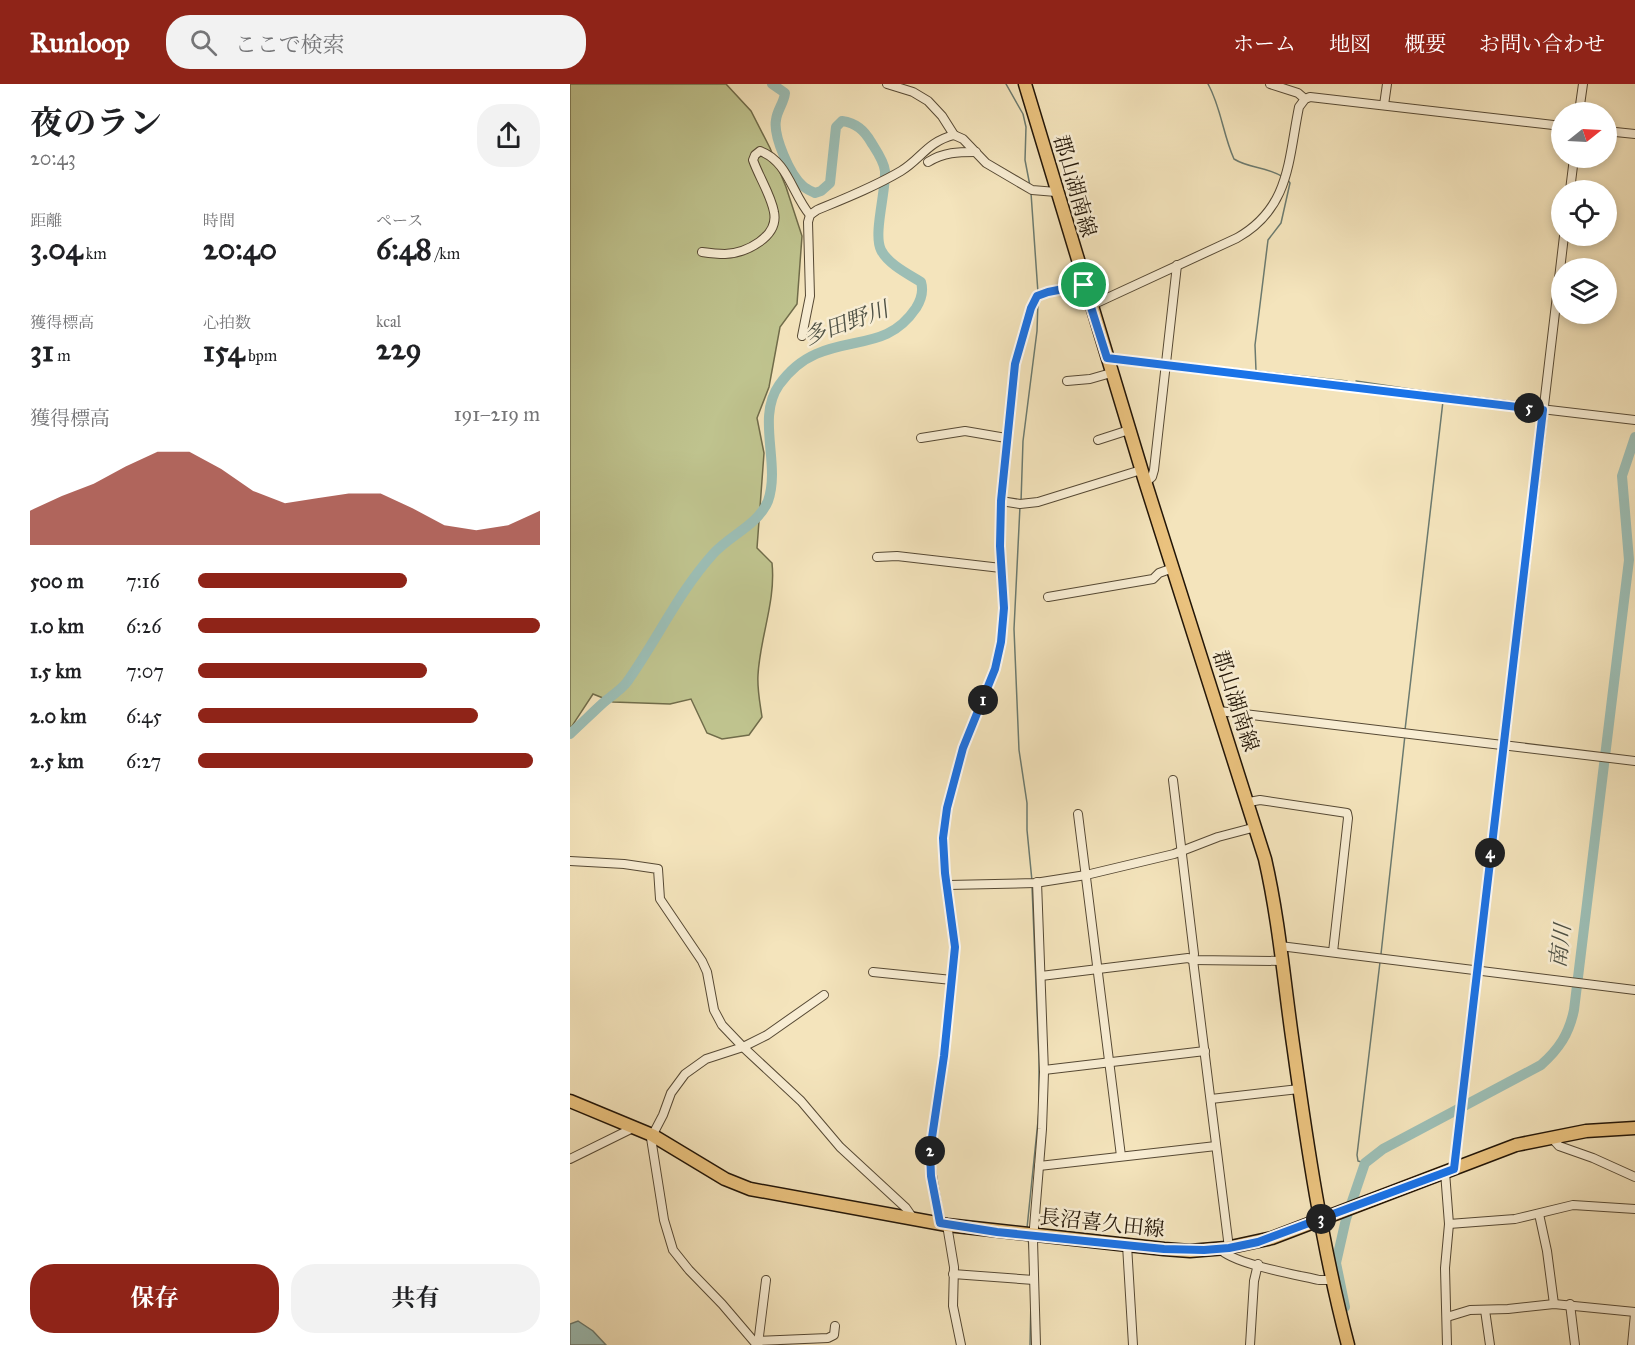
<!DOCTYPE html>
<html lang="ja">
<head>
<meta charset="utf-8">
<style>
	:root { --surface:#fff; --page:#f2f2f2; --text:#202124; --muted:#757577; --accent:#8f2418 }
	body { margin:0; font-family:"IM FELL Great Primer","Noto Serif JP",serif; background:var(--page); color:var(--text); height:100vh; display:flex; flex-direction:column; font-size:22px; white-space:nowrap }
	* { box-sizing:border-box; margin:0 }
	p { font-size:20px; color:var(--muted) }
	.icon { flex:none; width:33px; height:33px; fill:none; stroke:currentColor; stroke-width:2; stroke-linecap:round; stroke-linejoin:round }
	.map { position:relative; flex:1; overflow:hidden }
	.details { display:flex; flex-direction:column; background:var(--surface); width:570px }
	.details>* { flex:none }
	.needle { width:39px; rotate:72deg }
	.controls { position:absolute; left:981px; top:18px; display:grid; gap:12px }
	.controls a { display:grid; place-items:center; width:66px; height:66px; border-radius:50%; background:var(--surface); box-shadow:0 3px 9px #0003; font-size:30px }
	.pin { position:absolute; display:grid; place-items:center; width:51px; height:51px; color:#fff; margin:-26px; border:3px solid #fff; border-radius:50%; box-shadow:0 2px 6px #0007 }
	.km { position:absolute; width:30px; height:30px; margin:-15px; border-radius:50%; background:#222; color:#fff; font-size:16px; line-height:30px; text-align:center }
	.round { display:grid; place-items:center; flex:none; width:63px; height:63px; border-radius:24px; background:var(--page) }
	.headline { display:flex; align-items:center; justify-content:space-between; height:102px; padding:0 30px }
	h1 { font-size:33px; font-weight:700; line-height:45px }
	.figures { display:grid; grid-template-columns:repeat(3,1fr); gap:9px; height:102px; padding:6px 30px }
	.figures div { display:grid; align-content:center }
	.figures b { font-size:30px; font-weight:700 }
	.figures small { font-size:16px; font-weight:400 }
	.figures p { font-size:16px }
	.chart { height:168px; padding:12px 30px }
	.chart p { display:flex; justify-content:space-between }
	.chart svg { width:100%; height:108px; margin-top:6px; fill:var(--accent); opacity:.7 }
	.cta { display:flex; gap:12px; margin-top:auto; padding:12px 30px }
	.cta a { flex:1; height:69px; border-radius:24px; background:var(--accent); color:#fff; font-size:24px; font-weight:700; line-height:69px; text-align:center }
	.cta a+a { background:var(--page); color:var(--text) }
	ul { padding:0 30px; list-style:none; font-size:20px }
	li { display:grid; grid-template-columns:96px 72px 1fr; align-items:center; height:45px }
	li i { height:15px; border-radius:8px; background:var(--accent) }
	header { display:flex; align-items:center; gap:36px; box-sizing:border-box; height:84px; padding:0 30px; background:var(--accent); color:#fff }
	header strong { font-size:28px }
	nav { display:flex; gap:33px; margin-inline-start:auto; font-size:21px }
	.search { width:420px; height:54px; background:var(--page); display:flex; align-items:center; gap:15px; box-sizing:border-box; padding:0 21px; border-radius:24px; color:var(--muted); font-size:22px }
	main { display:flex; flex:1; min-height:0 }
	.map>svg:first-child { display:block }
	.green { fill:#bfc38e; stroke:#706c4a; stroke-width:1.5 }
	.water { fill:#9cbeb5; stroke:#6b7a6f; stroke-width:1.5 }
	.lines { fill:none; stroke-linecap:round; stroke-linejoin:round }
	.stream { stroke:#6b7a6f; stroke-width:1.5 }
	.river { stroke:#9cbeb5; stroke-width:10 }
	.minor-casing { stroke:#564934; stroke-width:10 }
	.primary-casing { stroke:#221507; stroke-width:15 }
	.minor { stroke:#f8edd3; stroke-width:8 }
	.primary { stroke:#eac27e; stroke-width:12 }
	.route-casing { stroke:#fff; stroke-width:12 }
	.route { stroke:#1a73e8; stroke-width:8 }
	.labels { text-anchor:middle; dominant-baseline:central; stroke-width:5; stroke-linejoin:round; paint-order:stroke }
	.street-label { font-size:21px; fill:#221507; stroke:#f8edd3 }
	.water-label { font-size:22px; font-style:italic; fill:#4d5044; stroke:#f8edd3 }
</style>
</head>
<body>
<header>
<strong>Runloop</strong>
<div class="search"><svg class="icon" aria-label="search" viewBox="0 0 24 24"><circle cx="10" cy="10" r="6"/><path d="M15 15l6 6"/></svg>ここで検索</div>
<nav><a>ホーム</a><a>地図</a><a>概要</a><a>お問い合わせ</a></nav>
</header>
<main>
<section class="details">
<div class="headline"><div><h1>夜のラン</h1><p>20:43</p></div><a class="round"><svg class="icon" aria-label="share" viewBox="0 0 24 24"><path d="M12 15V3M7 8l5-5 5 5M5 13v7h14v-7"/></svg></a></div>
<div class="figures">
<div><p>距離</p><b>3.04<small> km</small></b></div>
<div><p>時間</p><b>20:40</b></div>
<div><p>ペース</p><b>6:48<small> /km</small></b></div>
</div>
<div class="figures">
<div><p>獲得標高</p><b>31<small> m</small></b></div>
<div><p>心拍数</p><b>154<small> bpm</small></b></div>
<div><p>kcal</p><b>229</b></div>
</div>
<div class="chart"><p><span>獲得標高</span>191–219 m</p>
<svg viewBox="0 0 160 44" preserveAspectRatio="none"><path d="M0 44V30L10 24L20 19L30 12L40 6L50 6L60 13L70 22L80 27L90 25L100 23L110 23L120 29L130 36L140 38L150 36L160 30V44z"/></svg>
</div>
<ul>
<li><b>500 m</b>7:16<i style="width:61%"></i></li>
<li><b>1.0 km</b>6:26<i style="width:100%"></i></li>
<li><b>1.5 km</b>7:07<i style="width:67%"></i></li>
<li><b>2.0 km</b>6:45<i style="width:82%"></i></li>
<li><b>2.5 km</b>6:27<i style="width:98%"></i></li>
</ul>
<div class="cta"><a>保存</a><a>共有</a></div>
</section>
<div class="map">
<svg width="1065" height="1261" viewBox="0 0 1065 1261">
	<rect width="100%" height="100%" fill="#f4e4bc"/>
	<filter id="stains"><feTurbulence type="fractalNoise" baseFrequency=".00333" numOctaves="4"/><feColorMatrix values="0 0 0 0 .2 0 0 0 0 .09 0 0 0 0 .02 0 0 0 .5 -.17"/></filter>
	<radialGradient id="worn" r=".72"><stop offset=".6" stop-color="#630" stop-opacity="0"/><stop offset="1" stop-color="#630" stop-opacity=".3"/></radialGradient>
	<path class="green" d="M0 0H156L181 27 200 64 216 103 232 152 227 220 210 243 199 303 187 334 194 369 187 464 202 479C206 517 190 553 188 591 187 605 190 619 192 633L179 651 152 655 137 649 121 615 100 620 43 618 23 610 0 645Z"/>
	<polygon class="water" points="8,1237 23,1247 36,1261 0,1261 0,1240"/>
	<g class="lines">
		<g class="stream">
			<polyline points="436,0 453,30 456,43 455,76 460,102"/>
			<path d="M638 0C651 23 653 51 664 75 680 85 696 82 713 93"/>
			<polyline points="717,95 720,99 711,139 698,156 685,261 686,287 777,297"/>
			<polyline points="461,109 468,209"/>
			<polyline points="786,297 874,310"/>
			<polyline points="451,418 453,357 467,247 468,217"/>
			<polyline points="450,422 444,545 449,666 457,719 457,746 462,797"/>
			<polyline points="835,646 873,317"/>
			<polyline points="811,870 835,651"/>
			<polyline points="795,1079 788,1077 787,1071 810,878"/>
			<polyline points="457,1144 469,1027 469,975 462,802"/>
			<polyline points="458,1155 460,1168"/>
			<polyline points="460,1261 461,1215"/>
		</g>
		<g class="river">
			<path d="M0 650C11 640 22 629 33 619 41 612 51 606 57 598 87 556 108 509 143 470 160 451 188 441 198 417 211 380 186 334 209 301 219 287 230 277 246 270 285 253 319 264 346 224 351 216 354 208 351 198 338 190 318 180 311 166 303 150 316 108 315 87 314 77 306 66 301 58 294 46 286 39 272 37L266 43 260 99 251 107 245 109C241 107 236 105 233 102 220 91 203 52 206 36 207 26 214 19 215 9L202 0"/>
			<path d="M775 1223 766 1179 776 1135 795 1079 813 1065 971 981C989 965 999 950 1004 926L1059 476 1052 392 1065 353"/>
		</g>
		<g class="minor-casing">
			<g id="minor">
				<polyline points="317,0 343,8 358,17 372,32 384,51 393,55 416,79 462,106 486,108"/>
				<polyline points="700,0 728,9 735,15"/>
				<polyline points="814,21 817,0"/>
				<polyline points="1009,28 1013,0"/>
				<polyline points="1036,47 1065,50"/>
				<path d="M358 78C374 68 388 68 406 68"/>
				<polyline points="1000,106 1004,74"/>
				<path d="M132 168C139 169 148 170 155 170 176 169 209 153 204 128 201 111 189 93 183 76L185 71 190 67C218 77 222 110 240 131"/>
				<path d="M520 222 667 154C720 124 718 77 729 23L735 15 740 13 992 42"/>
				<path d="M232 252 240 212 238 138 240 131 247 126C276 114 304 103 331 87 352 74 357 58 384 51"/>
				<polyline points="537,274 1065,336"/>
				<polyline points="497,297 520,295 541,289"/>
				<polyline points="351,354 395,347 436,354"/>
				<polyline points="528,356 559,346"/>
				<polyline points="575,399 582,393 584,386 607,181"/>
				<polyline points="431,417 450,420 468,418 571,386"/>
				<polyline points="307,473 327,472 431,484"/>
				<polyline points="478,513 583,495 589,489 603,484"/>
				<polyline points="649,627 1065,677"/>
				<polyline points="603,696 624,870 623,876 659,1164"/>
				<polyline points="679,718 690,716 777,729 778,734 763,868"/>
				<polyline points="508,730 551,1072"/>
				<polyline points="0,777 54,780 88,785 90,815 132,877 137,888 144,926 152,941 173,963 231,1017 270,1063 336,1124 343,1134"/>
				<polyline points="378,801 465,799 516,791 604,770 648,753 686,743"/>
				<polyline points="710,862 1065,906"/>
				<polyline points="303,888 382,896"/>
				<polyline points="471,892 618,874 623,876 712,877"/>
				<polyline points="474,986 635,967"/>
				<polyline points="641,1015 729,1005"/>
				<polyline points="981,1053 989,1062 1023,1074 1065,1093"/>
				<polyline points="0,1075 65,1043"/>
				<polyline points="469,1082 646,1062"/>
				<polyline points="884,1085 994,152"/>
				<polyline points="875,1088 879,1140 875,1184 877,1261"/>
				<polyline points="969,1130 977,1167 984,1220"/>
				<polyline points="370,1139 359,1073 374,972 385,863 375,789 373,754 377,724 393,664 425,585 431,558 434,524 430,462 431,417 445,281 461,224 467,212 478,208 514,201"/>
				<polyline points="879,1140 945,1135 1003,1121 1065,1125"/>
				<polyline points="377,1141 384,1183 383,1222 391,1261"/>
				<polyline points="557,1161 563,1261"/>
				<path d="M650 1165C663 1180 728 1191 749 1196H761"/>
				<polyline points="383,1190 464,1196"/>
				<polyline points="1000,1220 1005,1261"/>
				<polyline points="915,1226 920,1261"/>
				<polyline points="877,1233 900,1226 938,1225 984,1220 1065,1228"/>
				<polyline points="189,1257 258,1254 264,1251 265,1242"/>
				<polyline points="188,1260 196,1196"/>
				<polyline points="187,1261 152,1220 119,1186 103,1166 94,1136 81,1054 93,1031 101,1009 115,990 136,975 173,963 197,951 254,911"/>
				<polyline points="466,1261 463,1156 472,1045 474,988 467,798"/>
				<polyline points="680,1261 684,1197 688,1180"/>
				<polyline points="1062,1261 1065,1230"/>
			</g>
		</g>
		<g class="primary-casing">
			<g id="primary">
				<path d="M455 0 574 394 695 775C709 836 714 898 723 960 737 1061 752 1162 778 1261"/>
				<polyline points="0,1017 82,1051 155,1095 180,1105 377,1141 594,1165 620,1167 656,1164 702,1154 946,1061 1016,1047 1065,1044"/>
			</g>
		</g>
		<use href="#minor" class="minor"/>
		<use href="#primary" class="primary"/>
	</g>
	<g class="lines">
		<g class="route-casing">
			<polygon id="route" points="514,201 537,274 973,326 884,1085 688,1158 659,1164 634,1166 594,1165 427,1148 370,1139 361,1092 360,1067 374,972 385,863 375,789 373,754 377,724 393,664 425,585 431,558 434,524 430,462 431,417 445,280 461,224 467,212 478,208"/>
		</g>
		<use href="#route" class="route"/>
	</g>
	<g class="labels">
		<g class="street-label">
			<text transform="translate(505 102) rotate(74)">郡山湖南線</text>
			<text transform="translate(666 617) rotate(72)">郡山湖南線</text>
			<text transform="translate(532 1139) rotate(6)">長沼喜久田線</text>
		</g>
		<g class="water-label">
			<text transform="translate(276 239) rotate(-20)">多田野川</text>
			<text transform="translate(990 862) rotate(-83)">南川</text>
		</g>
	</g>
	<rect width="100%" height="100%" filter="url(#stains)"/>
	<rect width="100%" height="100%" fill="url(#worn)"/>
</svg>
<div class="controls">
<a><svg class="needle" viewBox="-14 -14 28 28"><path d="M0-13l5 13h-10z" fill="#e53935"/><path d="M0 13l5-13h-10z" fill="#757577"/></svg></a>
<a><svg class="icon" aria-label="locate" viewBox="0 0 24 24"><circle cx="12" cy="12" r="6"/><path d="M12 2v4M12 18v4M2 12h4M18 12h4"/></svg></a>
<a><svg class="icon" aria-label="layers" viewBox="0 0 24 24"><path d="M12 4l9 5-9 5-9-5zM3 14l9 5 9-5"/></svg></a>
</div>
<div class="pin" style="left:514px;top:201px;background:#1e9e55"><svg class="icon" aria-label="arrive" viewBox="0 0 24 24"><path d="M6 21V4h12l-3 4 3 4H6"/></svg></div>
<b class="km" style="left:413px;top:616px">1</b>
<b class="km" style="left:360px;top:1067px">2</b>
<b class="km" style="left:751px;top:1135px">3</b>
<b class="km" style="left:920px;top:769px">4</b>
<b class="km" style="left:959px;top:324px">5</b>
</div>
</main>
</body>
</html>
